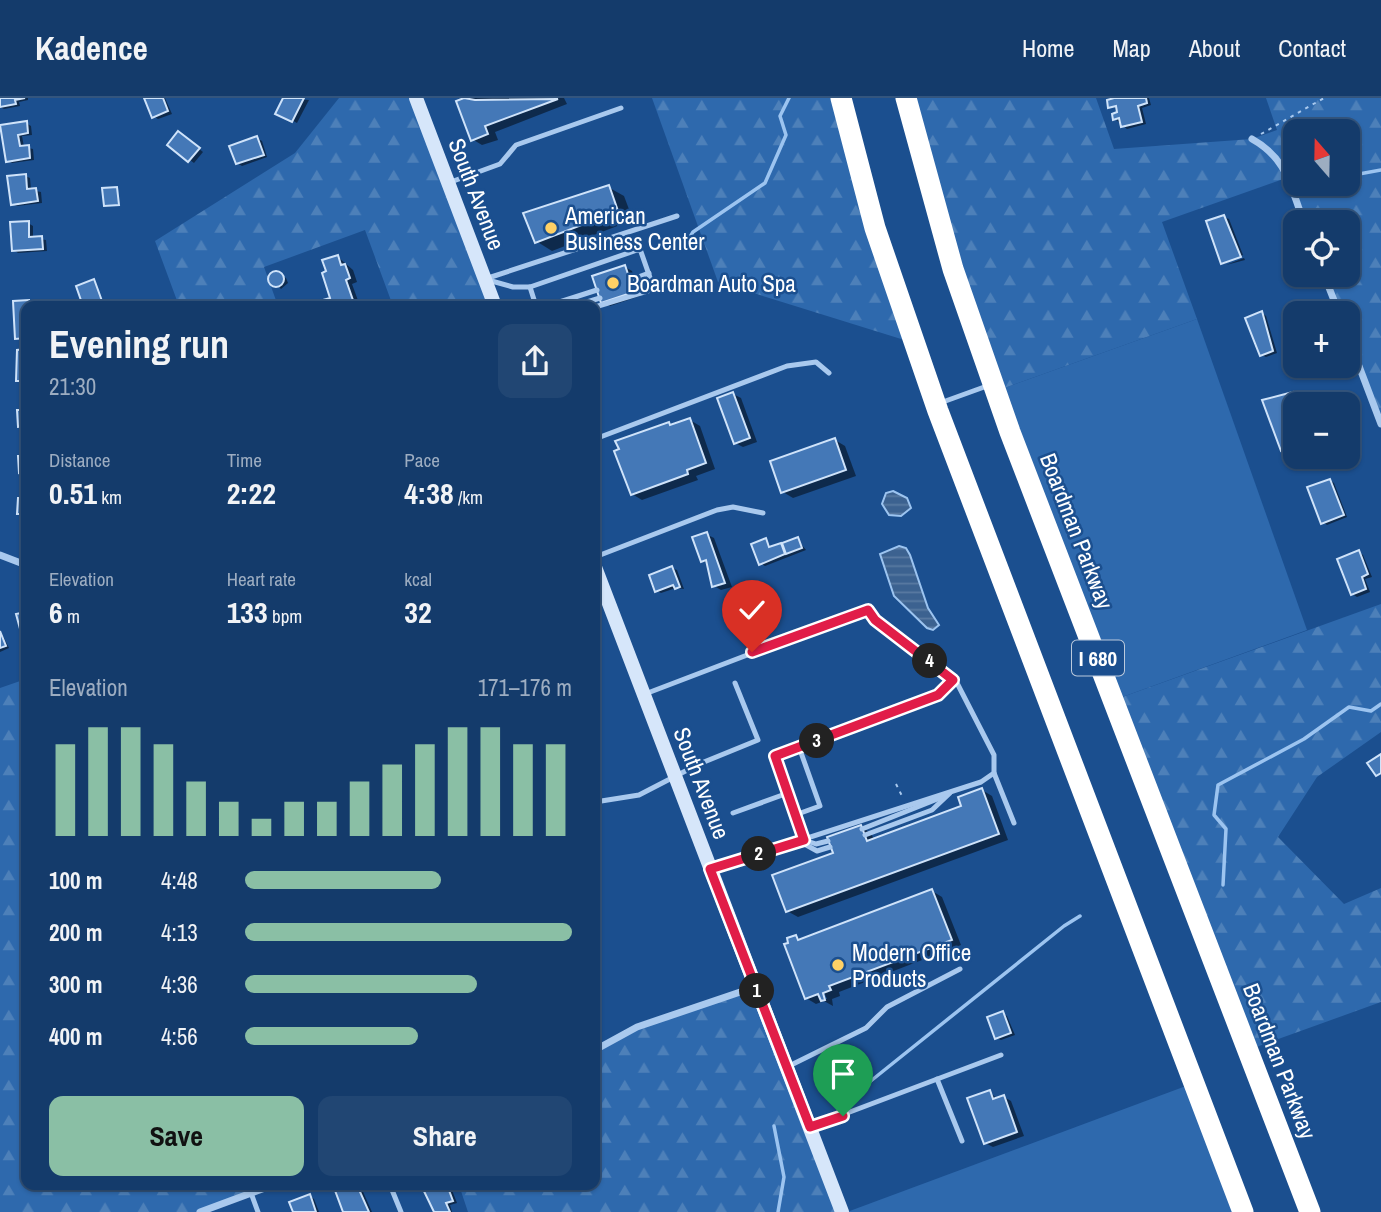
<!DOCTYPE html>
<html lang="en">
<head>
<meta charset="utf-8">
<style>
	:root { --surface:#143b6b; --page:#214673; --text:#f1f3f6; --muted:#9dadc1; --line:#33557e; --accent:#8abfa5 }
	body { margin:0; font-family:"Archivo Narrow",sans-serif; background:var(--page); color:var(--text); height:100vh; display:flex; flex-direction:column; font-size:26px; white-space:nowrap }
	* { box-sizing:border-box; margin:0 }
	p { font-size:23px; color:var(--muted) }
	.icon { flex:none; width:38px; height:38px; fill:none; stroke:currentColor; stroke-width:2; stroke-linecap:round; stroke-linejoin:round }
	.map { position:relative; flex:1; overflow:hidden }
	.drawer { position:absolute; left:21px; top:203px; width:579px; height:889px; display:flex; flex-direction:column; background:var(--surface); border-radius:14px; box-shadow:0 2px 5px #0004,0 0 0 2px var(--line) }
	.drawer>* { flex:none }
	.needle { width:46px; rotate:340deg }
	.buttons { position:absolute; left:1283px; top:21px; display:grid; gap:14px }
	.buttons a { display:grid; place-items:center; width:77px; height:77px; border-radius:14px; background:var(--surface); box-shadow:0 2px 5px #0004,0 0 0 2px var(--line); font-size:35px }
	.pin { position:absolute; display:grid; place-items:center; width:60px; height:60px; color:#fff; margin:-72px -30px; border-radius:50% 50% 50% 0; rotate:-45deg; box-shadow:0 0 7px #0007 }
	.pin .icon { rotate:45deg }
	.km { position:absolute; width:35px; height:35px; margin:-18px; border-radius:50%; background:#222; color:#fff; font-size:19px; line-height:35px; text-align:center }
	.round { display:grid; place-items:center; flex:none; width:74px; height:74px; border-radius:14px; background:var(--page) }
	.headline { display:flex; align-items:center; justify-content:space-between; height:119px; padding:0 28px }
	h1 { font-size:38px; font-weight:700; line-height:52px }
	.metrics { display:grid; grid-template-columns:repeat(3,1fr); gap:10px; height:119px; padding:7px 28px }
	.metrics div { display:grid; align-content:center }
	.metrics b { font-size:30px; font-weight:700 }
	.metrics small { font-size:19px; font-weight:400 }
	.metrics p { font-size:19px }
	.chart { height:196px; padding:14px 28px }
	.chart p { display:flex; justify-content:space-between }
	.chart svg { width:100%; height:126px; margin-top:7px; stroke:var(--accent); stroke-width:6 }
	.cta { display:flex; gap:14px; margin-top:auto; padding:14px 28px }
	.cta a { flex:1; height:80px; border-radius:14px; background:var(--accent); color:#111; font-size:28px; font-weight:700; line-height:80px; text-align:center }
	.cta a+a { background:var(--page); color:var(--text) }
	ul { padding:0 28px; list-style:none; font-size:23px }
	li { display:grid; grid-template-columns:112px 84px 1fr; align-items:center; height:52px }
	li i { height:18px; border-radius:9px; background:var(--accent) }
	header { display:flex; align-items:center; gap:42px; box-sizing:border-box; height:98px; padding:0 35px; background:var(--surface); border-bottom:2px solid var(--line) }
	header strong { font-size:33px }
	nav { display:flex; gap:38px; margin-inline-start:auto; font-size:24px }
	.map>svg:first-child { display:block }
	.grass { fill:#2e69ad }
	.forest { fill:url(#forest-firs); fill-rule:evenodd }
	.water { fill:url(#water-rules); stroke:#9cc4f0; stroke-width:2 }
	.shadow { fill:#0007; fill-rule:evenodd }
	.lines { fill:none; stroke-linecap:round; stroke-linejoin:round }
	.stream { stroke:#9cc4f0; stroke-width:3.5 }
	.building { fill:#4478b7; stroke:#cfe3fa; stroke-width:2 }
	.path { stroke:#a9c9ee; stroke-width:2; stroke-dasharray:3.5 5; stroke-linecap:butt }
	.lane { stroke:#a9c9ee; stroke-width:5 }
	.street { stroke:#a9c9ee; stroke-width:7 }
	.secondary { stroke:#d6e6fa; stroke-width:14 }
	.highway { stroke:#fff; stroke-width:21 }
	.route-casing { stroke:#fff; stroke-width:14 }
	.route { stroke:#e11d48; stroke-width:9 }
	.poi-dot { fill:#ffd166; stroke:#1b4f8f; stroke-width:2.5 }
	.labels { text-anchor:middle; dominant-baseline:central; stroke-width:5; stroke-linejoin:round; paint-order:stroke }
	.shield { fill:#1b4f8f; stroke:#bbcadd; stroke-width:2 }
	.shield-label { font-size:21px; font-weight:bold; fill:#fff }
	.street-label { font-size:23px; fill:#fff; stroke:#1b4f8f }
	.poi-label { font-size:23px; fill:#fff; stroke:#1b4f8f; text-anchor:start }
</style>
</head>
<body>
<header>
<strong>Kadence</strong>
<nav><a>Home</a><a>Map</a><a>About</a><a>Contact</a></nav>
</header>
<div class="map">
<svg width="1381" height="1114" viewBox="0 0 1381 1114">
	<defs>
		<pattern id="forest-firs" width="22" height="20" patternUnits="userSpaceOnUse" patternTransform="scale(1.75)"><rect width="22" height="20" fill="#2e69ad"/><path d="M5 1l3.5 6h-7zM16 11l3.5 6h-7z" fill="#4d80b9"/></pattern>
		<pattern id="water-rules" width="6" height="5" patternUnits="userSpaceOnUse" patternTransform="scale(1.75)"><rect width="6" height="5" fill="#3c6290"/><path d="M0 2.5h6" fill="none" stroke="#597aa1"/></pattern>
	</defs>
	<rect width="100%" height="100%" fill="#1b4f8f"/>
	<g class="grass">
		<polygon points="1197,221 1307,532 1114,602 996,293"/>
		<polygon points="1194,985 1243,1114 847,1114"/>
	</g>
	<g class="forest">
		<polygon points="339,0 416,0 495,208 393,208 365,132 264,169 278,208 179,208 155,143 295,55"/>
		<polygon points="652,0 841,0 914,245 718,184"/>
		<path d="M906 0H1096L1114 51 1252 41 1277 32 1266 0H1381V326L1348 239V215H1339L1324 177H1348V124H1304L1286 80 1162 124 1197 221 996 293ZM1295 33H1348V86H1295Z"/>
		<polygon points="1381,506 1381,634 1317,679 1278,739 1344,806 1381,790 1381,904 1248,952 1114,602"/>
		<polygon points="26,581 26,1087 248,1087 251,1095 200,1114 0,1114 0,590"/>
		<polygon points="756,889 842,1114 468,1114 459,1087 595,1087 595,952 637,929"/>
	</g>
	<g class="water">
		<polygon points="893,393 907,400 911,410 901,418 889,417 882,406 886,395"/>
		<polygon points="899,448 906,450 910,457 928,510 939,527 933,532 927,530 894,498 880,456"/>
	</g>
	<g class="shadow">
		<polygon points="0,0 28,0 28,2 19,4 20,8 4,11 0,9"/>
		<polygon points="146,0 165,0 172,16 158,21 153,18"/>
		<polygon points="285,0 309,2 297,25 278,15"/>
		<polygon points="468,0 564,0 567,6 495,34 498,42 482,47 472,41 458,4"/>
		<polygon points="1121,0 1149,0 1151,7 1142,10 1146,26 1127,31 1115,21 1119,16 1118,10 1110,9"/>
		<polygon points="26,25 31,28 32,37 22,38 24,49 33,51 34,62 12,65 7,62 2,28"/>
		<polygon points="183,38 203,54 194,65 169,47"/>
		<polygon points="257,40 262,43 267,59 242,68 237,65"/>
		<polygon points="25,78 30,80 31,92 41,94 42,105 17,108 12,106"/>
		<polygon points="608,89 624,98 633,122 552,153 536,143"/>
		<polygon points="1224,119 1229,121 1243,157 1224,166"/>
		<polygon points="28,125 33,128 33,140 46,142 47,153 18,155 14,152"/>
		<polygon points="338,159 353,172 357,184 352,186 360,208 327,208 325,203 332,201"/>
		<polygon points="1244,160 1245,162 1226,167"/>
		<polygon points="625,169 632,173 640,198 610,208 603,204"/>
		<polygon points="276,175 286,180 288,185 281,191 270,179"/>
		<polygon points="94,183 103,204 85,208 78,189"/>
		<polygon points="28,204 33,208 26,208 26,242 22,242 17,240 15,205"/>
		<polygon points="1262,215 1266,218 1277,255 1266,259 1261,257"/>
		<polygon points="733,296 741,300 757,344 743,349 735,345"/>
		<polygon points="1293,296 1301,306 1295,306 1295,351 1287,354 1283,352"/>
		<polygon points="690,322 700,328 715,371 696,378 698,382 642,402 632,396 668,325 673,328"/>
		<polygon points="835,342 845,348 856,378 793,400 783,394"/>
		<polygon points="1330,382 1334,385 1347,419 1327,427 1323,424"/>
		<polygon points="706,436 714,440 732,489 721,492 714,488 709,466 703,463"/>
		<polygon points="797,441 806,452 765,468 760,465 766,442 772,450"/>
		<polygon points="1359,454 1363,457 1372,479 1365,481 1370,494 1357,499 1352,496"/>
		<polygon points="672,470 677,472 684,491 676,490 661,495 657,493"/>
		<polygon points="0,532 9,550 0,554"/>
		<polygon points="982,692 992,698 1008,742 798,819 787,813 861,729 871,735 874,742 964,709"/>
		<path d="M932 793 942 799 961 847 839 894 840 898 832 901 833 908 824 903 816 906 806 900 796 839 802 842ZM821 887 827 901H823Z"/>
		<polygon points="1002,915 1007,918 1015,937 1001,942 996,940"/>
		<polygon points="989,994 998,1001 1004,999 1011,1003 1024,1038 993,1049 985,1045"/>
		<polygon points="340,1087 360,1087 372,1114 345,1114 336,1088"/>
		<polygon points="426,1087 450,1087 457,1105 450,1107 452,1114 435,1114"/>
		<polygon points="310,1098 314,1101 319,1114 294,1114"/>
	</g>
	<g class="lines">
		<g class="stream">
			<polyline points="1348,78 1381,72"/>
			<polyline points="690,139 693,134 765,85 786,37 780,18 789,0"/>
			<polyline points="1223,787 1226,731 1214,717 1218,687 1304,641 1349,609 1371,613 1381,606"/>
			<polyline points="840,1002 862,990 1064,828 1080,818"/>
			<polyline points="774,1028 784,1079 778,1114"/>
		</g>
	</g>
	<g class="building">
		<polygon points="0,0 25,0 15,2 16,6 0,9"/>
		<polygon points="144,0 163,0 168,13 152,20"/>
		<polygon points="283,0 304,0 292,24 275,16"/>
		<polygon points="464,0 475,2 558,1 485,28 488,36 471,43 456,3"/>
		<polygon points="1114,0 1146,0 1147,5 1138,8 1142,24 1121,29 1119,20 1113,22 1112,16 1117,14 1116,8 1108,10 1107,2"/>
		<polygon points="27,23 28,35 18,37 20,48 29,47 30,60 6,64 0,27"/>
		<polygon points="178,33 200,50 188,64 167,47"/>
		<polygon points="257,38 264,57 236,66 229,48"/>
		<polygon points="26,76 27,91 36,90 38,103 11,107 7,78"/>
		<polygon points="609,87 618,113 535,145 523,115"/>
		<polygon points="117,89 119,107 104,108 102,90"/>
		<polygon points="1224,117 1241,159 1221,166 1206,123"/>
		<polygon points="29,123 29,139 42,138 43,151 12,153 10,124"/>
		<polygon points="338,157 341,167 345,166 350,180 346,182 355,208 325,208 323,202 330,200 322,175 326,173 322,162"/>
		<polygon points="625,167 634,194 601,205 592,178"/>
		<circle cx="276" cy="181" r="8"/>
		<polygon points="94,181 102,203 83,208 76,188"/>
		<polygon points="29,202 26,240 15,241 13,203"/>
		<polygon points="1262,213 1273,253 1260,258 1245,220"/>
		<polygon points="26,251 26,283 16,283 17,252"/>
		<polygon points="733,294 750,340 734,346 717,300"/>
		<polygon points="1293,294 1298,306 1295,306 1295,348 1281,353 1262,302"/>
		<polygon points="26,295 26,328 18,329 17,312 25,312 24,296"/>
		<polygon points="690,320 706,365 687,372 688,376 631,397 614,353 619,351 615,343 669,324 670,327"/>
		<polygon points="835,340 846,372 781,395 770,363"/>
		<polygon points="25,349 26,349 26,374 19,375 18,358 26,358"/>
		<polygon points="1330,381 1344,417 1321,426 1307,389"/>
		<polygon points="18,400 26,400 26,416 17,416"/>
		<polygon points="707,434 725,485 712,489 706,462 701,464 692,439"/>
		<polygon points="798,439 802,450 786,456 782,445"/>
		<polygon points="766,440 769,449 781,445 785,456 759,467 751,446"/>
		<polygon points="1359,452 1368,476 1362,479 1366,491 1351,497 1337,461"/>
		<polygon points="672,468 680,489 675,491 673,487 655,494 649,477"/>
		<polygon points="26,514 26,541 23,542 16,516"/>
		<polygon points="0,533 6,548 0,550"/>
		<polygon points="1381,656 1381,675 1376,678 1367,665"/>
		<polygon points="982,690 999,736 786,814 772,777 833,755 827,739 861,727 867,743 961,708 958,699"/>
		<polygon points="932,791 952,842 829,888 831,892 823,895 825,902 821,903 818,896 805,901 784,846 788,845 787,840 796,837 798,842"/>
		<polygon points="1003,913 1011,935 995,941 987,919"/>
		<polygon points="990,992 993,1001 1004,997 1017,1034 984,1046 967,1000"/>
		<polygon points="333,1087 357,1087 369,1114 343,1114"/>
		<polygon points="421,1087 447,1087 453,1103 446,1105 450,1114 434,1114"/>
		<polygon points="310,1096 316,1114 293,1114 289,1104"/>
	</g>
	<g class="lines">
		<g class="path">
			<polyline points="1261,36 1324,0"/>
			<polyline points="896,686 903,700"/>
		</g>
		<g class="lane">
			<polyline points="448,85 500,66 516,47 621,10"/>
			<polyline points="488,180 677,118"/>
			<polyline points="488,182 513,189 530,189 640,151 654,191 595,209"/>
			<polyline points="630,182 649,175"/>
			<polyline points="530,189 536,208"/>
			<polyline points="632,189 652,183"/>
			<polyline points="547,208 597,192"/>
			<polyline points="574,208 600,200"/>
			<polyline points="940,305 987,288"/>
			<polyline points="595,341 787,268 816,264 829,275"/>
			<polyline points="595,459 717,412 733,409 763,415"/>
			<polyline points="645,596 868,511 875,522 957,585 994,657 994,675 981,684 714,770"/>
			<polyline points="994,675 1014,725"/>
			<polyline points="595,704 639,697 699,666 758,642 735,585"/>
			<polyline points="733,715 788,695"/>
			<polyline points="795,717 820,708 799,649"/>
			<polyline points="862,731 940,700"/>
			<polyline points="865,737 932,712 950,695"/>
			<polyline points="799,743 817,753 830,749"/>
			<polyline points="828,743 816,746 804,742 774,658 938,597 953,582"/>
			<polyline points="789,968 866,930 887,909 960,871"/>
			<polyline points="937,981 962,1043"/>
			<polyline points="810,1029 1001,957"/>
			<polyline points="390,1087 401,1114"/>
			<polyline points="251,1095 258,1114"/>
		</g>
		<g class="street">
			<path d="M1252 41C1288 61 1290 89 1304 124"/>
			<polyline points="1324,177 1339,215"/>
			<polyline points="1348,239 1381,326"/>
			<polyline points="0,457 26,467"/>
			<polyline points="595,952 637,929 755,889"/>
			<polyline points="200,1114 273,1087"/>
		</g>
		<g class="secondary">
			<polyline points="416,0 495,208"/>
			<polyline points="595,469 842,1114"/>
		</g>
		<g class="highway">
			<polyline points="841,0 875,130 938,313 1243,1114"/>
			<polyline points="906,0 953,171 1010,334 1310,1114"/>
		</g>
	</g>
	<g class="lines">
		<g class="route-casing">
			<polyline id="route" points="752,554 868,512 875,522 953,582 938,597 775,658 804,742 710,771 810,1029 843,1018"/>
		</g>
		<use href="#route" class="route"/>
	</g>
	<g class="poi-dot">
		<circle cx="551" cy="130" r="7"/>
		<circle cx="613" cy="185" r="7"/>
		<circle cx="838" cy="867" r="7"/>
	</g>
	<g class="labels">
		<rect class="shield" x="1072" y="542.5" width="52" height="35" rx="5"/>
		<g class="shield-label">
			<text x="1098" y="560">I 680</text>
		</g>
		<g class="street-label">
			<text transform="translate(477 96) rotate(69)">South Avenue</text>
			<text transform="translate(1077 433) rotate(69)">Boardman Parkway</text>
			<text transform="translate(702 685) rotate(69)">South Avenue</text>
			<text transform="translate(1280 963) rotate(69)">Boardman Parkway</text>
		</g>
		<g class="poi-label">
			<text x="565" y="117">American<tspan x="565" dy="26">Business Center</tspan></text>
			<text x="627" y="185">Boardman Auto Spa</text>
			<text x="852" y="854">Modern Office<tspan x="852" dy="26">Products</tspan></text>
		</g>
	</g>
</svg>
<div class="buttons">
<a><svg class="needle" viewBox="-14 -14 28 28"><path d="M0-13l5 13h-10z" fill="#e53935"/><path d="M0 13l5-13h-10z" fill="#9dadc1"/></svg></a>
<a><svg class="icon" aria-label="locate" viewBox="0 0 24 24"><circle cx="12" cy="12" r="6"/><path d="M12 2v4M12 18v4M2 12h4M18 12h4"/></svg></a>
<a>+</a>
<a>−</a>
</div>
<div class="pin" style="left:843px;top:1018px;background:#1e9e55"><svg class="icon" aria-label="arrive" viewBox="0 0 24 24"><path d="M6 21V4h12l-3 4 3 4H6"/></svg></div>
<div class="pin" style="left:752px;top:554px;background:#d93025"><svg class="icon" aria-label="check" viewBox="0 0 24 24"><path d="M5 12l5 5 9-10"/></svg></div>
<b class="km" style="left:757px;top:893px">1</b>
<b class="km" style="left:759px;top:756px">2</b>
<b class="km" style="left:817px;top:643px">3</b>
<b class="km" style="left:930px;top:563px">4</b>
<section class="drawer">
<div class="headline"><div><h1>Evening run</h1><p>21:30</p></div><a class="round"><svg class="icon" aria-label="share" viewBox="0 0 24 24"><path d="M12 15V3M7 8l5-5 5 5M5 13v7h14v-7"/></svg></a></div>
<div class="metrics">
<div><p>Distance</p><b>0.51<small> km</small></b></div>
<div><p>Time</p><b>2:22</b></div>
<div><p>Pace</p><b>4:38<small> /km</small></b></div>
</div>
<div class="metrics">
<div><p>Elevation</p><b>6<small> m</small></b></div>
<div><p>Heart rate</p><b>133<small> bpm</small></b></div>
<div><p>kcal</p><b>32</b></div>
</div>
<div class="chart"><p><span>Elevation</span>171–176 m</p>
<svg viewBox="0 0 160 44" preserveAspectRatio="none"><path d="M5 44V12M15 44V6M25 44V6M35 44V12M45 44V25M55 44V32M65 44V38M75 44V32M85 44V32M95 44V25M105 44V19M115 44V12M125 44V6M135 44V6M145 44V12M155 44V12"/></svg>
</div>
<ul>
<li><b>100 m</b>4:48<i style="width:60%"></i></li>
<li><b>200 m</b>4:13<i style="width:100%"></i></li>
<li><b>300 m</b>4:36<i style="width:71%"></i></li>
<li><b>400 m</b>4:56<i style="width:53%"></i></li>
</ul>
<div class="cta"><a>Save</a><a>Share</a></div>
</section>
</div>
</body>
</html>
